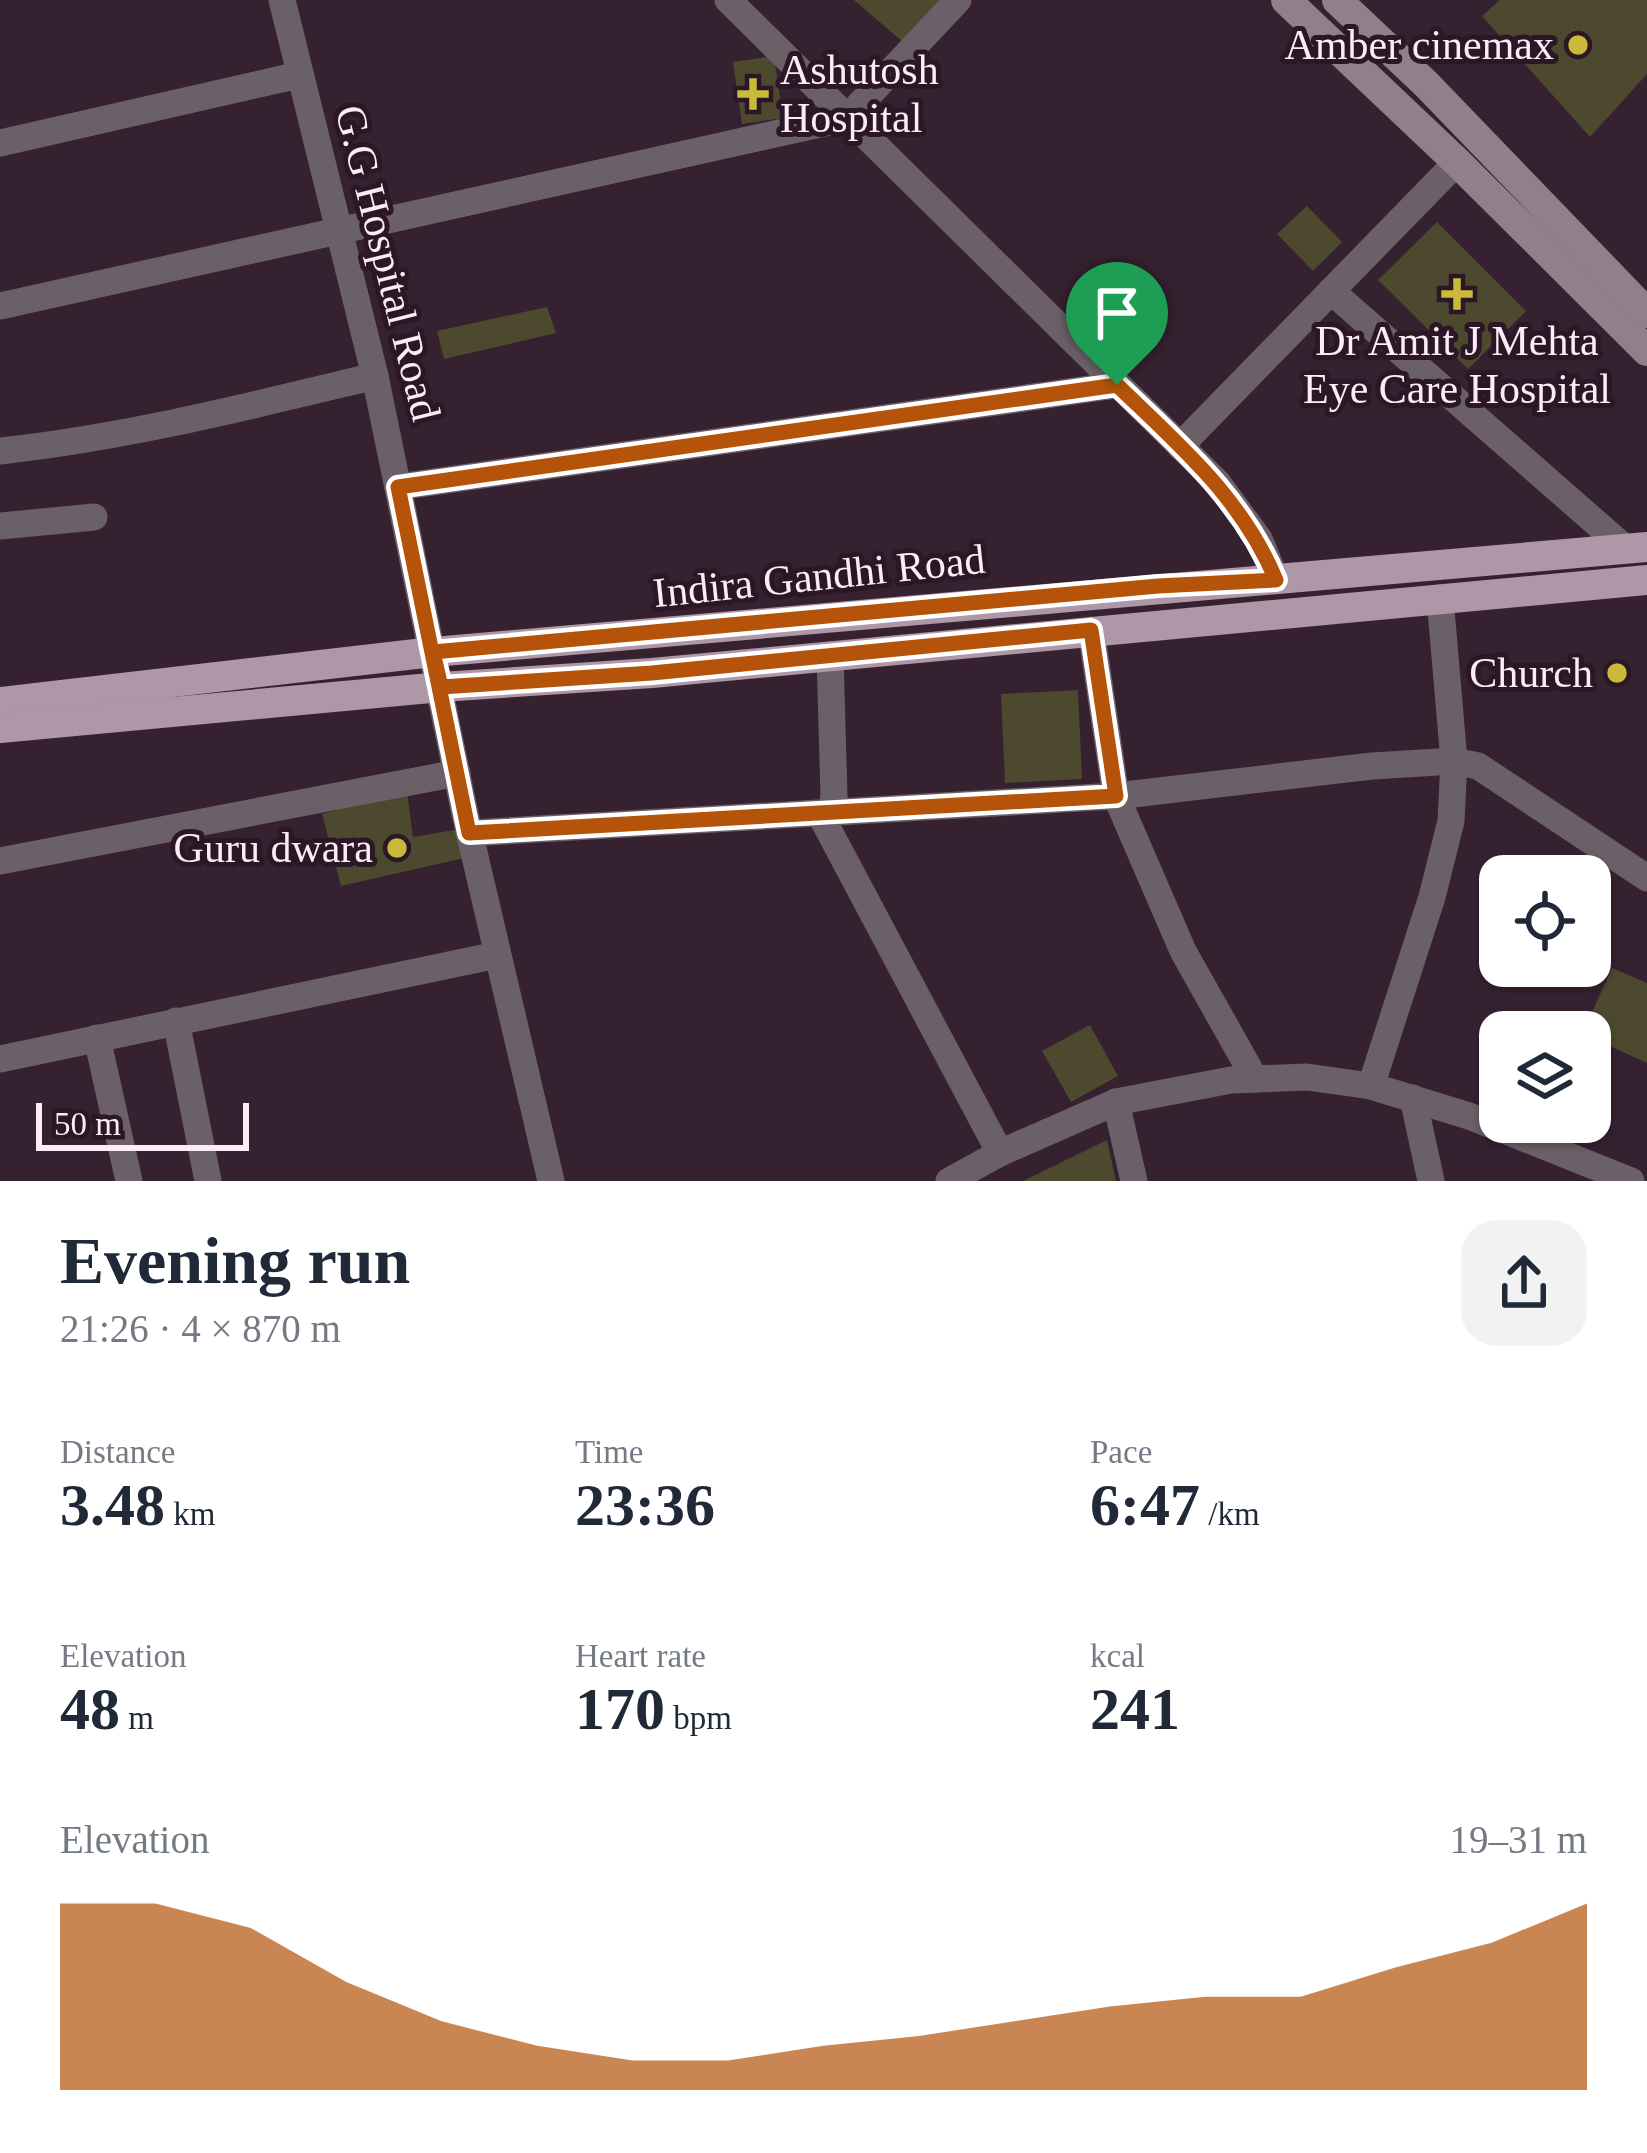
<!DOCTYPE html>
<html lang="en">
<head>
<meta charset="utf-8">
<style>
	:root { --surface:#fff; --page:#f2f2f3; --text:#1f2937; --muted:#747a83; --accent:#b45309 }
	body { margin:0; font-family:Georgia,serif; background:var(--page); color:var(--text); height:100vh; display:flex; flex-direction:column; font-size:45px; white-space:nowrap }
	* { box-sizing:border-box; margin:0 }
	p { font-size:39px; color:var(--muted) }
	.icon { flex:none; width:66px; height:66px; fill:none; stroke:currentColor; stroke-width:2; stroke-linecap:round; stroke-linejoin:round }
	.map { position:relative; height:1181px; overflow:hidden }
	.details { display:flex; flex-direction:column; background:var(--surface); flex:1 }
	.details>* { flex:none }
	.fabs { position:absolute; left:1479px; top:855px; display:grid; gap:24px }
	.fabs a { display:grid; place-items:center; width:132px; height:132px; border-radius:24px; background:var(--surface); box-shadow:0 3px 9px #0004; font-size:60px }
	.scale { position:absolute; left:36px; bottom:30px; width:213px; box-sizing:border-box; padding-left:12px; border:6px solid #fbecf6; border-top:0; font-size:33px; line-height:42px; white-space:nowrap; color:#fbecf6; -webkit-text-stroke:9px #2b1726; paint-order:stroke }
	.pin { position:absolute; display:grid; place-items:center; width:102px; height:102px; color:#fff; margin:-123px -51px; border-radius:50% 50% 50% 0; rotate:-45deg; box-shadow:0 0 12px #0007 }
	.pin .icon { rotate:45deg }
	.round { display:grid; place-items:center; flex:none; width:126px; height:126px; border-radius:36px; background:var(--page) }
	.head { display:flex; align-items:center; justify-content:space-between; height:204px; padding:0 60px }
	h1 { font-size:66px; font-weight:700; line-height:90px }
	.figures { display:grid; grid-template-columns:repeat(3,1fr); gap:18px; height:204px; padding:12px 60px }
	.figures div { display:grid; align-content:center }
	.figures b { font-size:60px; font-weight:700 }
	.figures small { font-size:33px; font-weight:400 }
	.figures p { font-size:33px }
	.chart { height:336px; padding:24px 60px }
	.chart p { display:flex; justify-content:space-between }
	.chart svg { width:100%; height:216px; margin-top:12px; fill:var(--accent); opacity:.7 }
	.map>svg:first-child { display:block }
	.building { fill:#4c492f }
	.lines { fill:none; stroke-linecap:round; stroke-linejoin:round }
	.minor { stroke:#6b6068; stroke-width:27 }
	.secondary { stroke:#917f8b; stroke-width:30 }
	.primary { stroke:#ae97a6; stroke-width:30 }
	.route-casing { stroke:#fff; stroke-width:24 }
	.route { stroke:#b45309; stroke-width:15 }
	.poi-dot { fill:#caba3a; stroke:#2b1726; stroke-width:4.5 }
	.labels { text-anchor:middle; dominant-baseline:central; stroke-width:10; stroke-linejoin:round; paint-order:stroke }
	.poi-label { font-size:42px; fill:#fbecf6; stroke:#2b1726; text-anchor:end }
	.street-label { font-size:42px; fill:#fbecf6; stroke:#2b1726 }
</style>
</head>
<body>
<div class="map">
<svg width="1647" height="1181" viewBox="0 0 1647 1181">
	<rect width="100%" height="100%" fill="#362130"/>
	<g class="building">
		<polygon points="854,0 943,0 905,44"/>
		<polygon points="1500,0 1647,0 1647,74 1590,137 1482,16"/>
		<polygon points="774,56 783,118 742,124 733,62"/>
		<polygon points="1307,206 1342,242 1313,271 1277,234"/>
		<polygon points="1437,222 1526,311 1468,369 1378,280"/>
		<polygon points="547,307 556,333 444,359 437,331"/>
		<polygon points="1078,690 1082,779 1005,783 1001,694"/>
		<polygon points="407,791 413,837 460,829 464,858 341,886 322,814"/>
		<polygon points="1612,968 1647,983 1647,1063 1590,1037 1590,1032 1583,1032"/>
		<polygon points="1090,1025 1118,1076 1071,1102 1042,1051"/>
		<polygon points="1107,1140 1116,1181 1023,1181"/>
	</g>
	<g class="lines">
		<g class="minor">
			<polyline points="282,0 375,376 465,814 551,1181"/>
			<polyline points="728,0 1217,482 1259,539 1276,580"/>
			<polyline points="0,143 299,75"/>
			<polyline points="1331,291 1626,549"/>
			<polyline points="0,306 847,118 958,0"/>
			<polyline points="1180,446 1457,162"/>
			<path d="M0 451C128 437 250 406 375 376"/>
			<polyline points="398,487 1117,385"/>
			<polyline points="0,526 94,517"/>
			<polyline points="1091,630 1116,796 1183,951 1255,1079"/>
			<polyline points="830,655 834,796 831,814"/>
			<polyline points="820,814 1000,1153"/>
			<polyline points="469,833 1116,796 1372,766 1454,761 1478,766 1647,878"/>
			<polyline points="0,861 457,773"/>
			<polyline points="176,1021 208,1181"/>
			<polyline points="97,1038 129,1181"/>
			<polyline points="0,1059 497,955"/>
			<polyline points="1371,1086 1432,897 1451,821 1454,761 1440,598"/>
			<polyline points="1413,1098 1431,1181"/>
			<polyline points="1116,1102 1134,1181"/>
			<polyline points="949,1181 1000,1153 1116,1102 1231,1080 1307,1077 1371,1086 1469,1116 1631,1181"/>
		</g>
		<g class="secondary">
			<polyline points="1286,0 1457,162 1647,351"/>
			<polyline points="1337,0 1426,84 1647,313"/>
		</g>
		<g class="primary">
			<polyline points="0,702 433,652 1647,547"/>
			<polyline points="0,728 441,687 652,673 1647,580"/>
		</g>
	</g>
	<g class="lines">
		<g class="route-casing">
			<path id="route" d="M1117 385 398 487 469 833 1116 796 1091 630 652 673 441 687 433 652 1158 586 1276 580C1242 498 1180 446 1117 385"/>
		</g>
		<use href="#route" class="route"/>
	</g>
	<g class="poi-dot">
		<circle cx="1578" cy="45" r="12"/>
		<path d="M747 76h12v12h12v12h-12v12h-12v-12h-12v-12h12z"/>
		<path d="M1451 276h12v12h12v12h-12v12h-12v-12h-12v-12h12z"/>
		<circle cx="1617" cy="673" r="12"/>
		<circle cx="397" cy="848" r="12"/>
	</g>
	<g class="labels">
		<g class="poi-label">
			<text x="1554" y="45">Amber cinemax</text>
			<text x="780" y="70" text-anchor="start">Ashutosh<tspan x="780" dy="48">Hospital</tspan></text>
			<text x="1457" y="341" text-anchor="middle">Dr Amit J Mehta<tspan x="1457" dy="48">Eye Care Hospital</tspan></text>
			<text x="1593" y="673">Church</text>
			<text x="373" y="848">Guru dwara</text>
		</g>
		<g class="street-label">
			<text transform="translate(388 263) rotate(76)">G.G Hospital Road</text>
			<text transform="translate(819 576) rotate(-6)">Indira Gandhi Road</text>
		</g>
	</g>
</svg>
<div class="fabs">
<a><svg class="icon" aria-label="locate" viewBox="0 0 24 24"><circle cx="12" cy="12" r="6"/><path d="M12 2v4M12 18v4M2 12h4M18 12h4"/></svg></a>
<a><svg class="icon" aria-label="layers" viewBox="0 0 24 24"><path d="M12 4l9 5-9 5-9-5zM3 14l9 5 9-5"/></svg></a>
</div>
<div class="scale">50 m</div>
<div class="pin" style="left:1117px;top:385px;background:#1e9e55"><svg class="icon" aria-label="arrive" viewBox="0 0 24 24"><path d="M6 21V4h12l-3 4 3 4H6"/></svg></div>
</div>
<section class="details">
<div class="head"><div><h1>Evening run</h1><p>21:26 · 4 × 870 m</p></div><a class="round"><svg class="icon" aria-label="share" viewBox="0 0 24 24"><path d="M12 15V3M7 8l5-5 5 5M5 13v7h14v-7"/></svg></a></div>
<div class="figures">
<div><p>Distance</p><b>3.48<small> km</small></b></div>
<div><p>Time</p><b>23:36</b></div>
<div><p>Pace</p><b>6:47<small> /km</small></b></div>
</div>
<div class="figures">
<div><p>Elevation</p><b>48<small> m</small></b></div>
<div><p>Heart rate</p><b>170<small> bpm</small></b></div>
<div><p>kcal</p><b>241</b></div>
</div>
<div class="chart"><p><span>Elevation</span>19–31 m</p>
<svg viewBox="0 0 160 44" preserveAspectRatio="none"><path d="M0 44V6L10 6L20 11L30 22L40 30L50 35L60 38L70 38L80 35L90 33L100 30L110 27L120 25L130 25L140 19L150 14L160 6V44z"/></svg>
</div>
</section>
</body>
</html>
